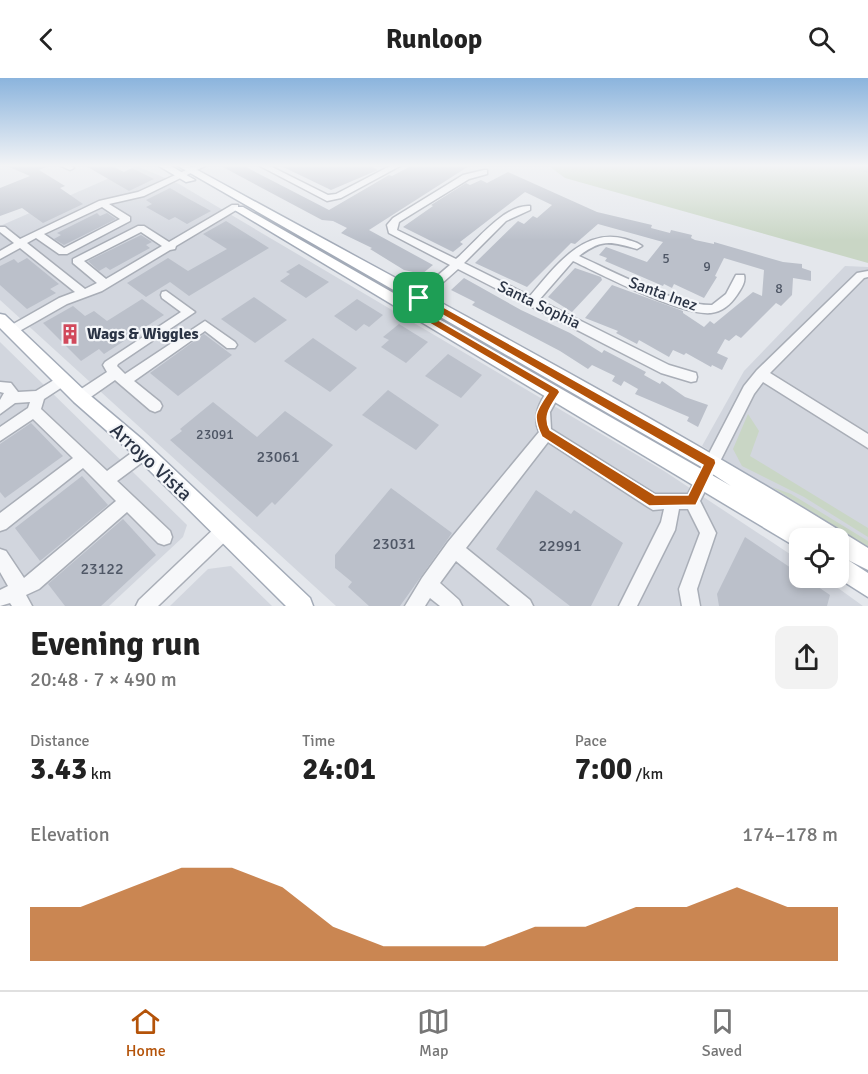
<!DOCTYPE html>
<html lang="en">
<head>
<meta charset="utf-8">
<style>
	:root { --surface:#fff; --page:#f2f2f2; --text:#222; --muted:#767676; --line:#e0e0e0; --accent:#b45309 }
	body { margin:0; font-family:Signika,sans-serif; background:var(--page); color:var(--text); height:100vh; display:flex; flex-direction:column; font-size:22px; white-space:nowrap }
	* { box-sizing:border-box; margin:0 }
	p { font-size:20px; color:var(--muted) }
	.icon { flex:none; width:33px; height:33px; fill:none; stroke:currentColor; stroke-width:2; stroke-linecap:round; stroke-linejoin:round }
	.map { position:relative; height:528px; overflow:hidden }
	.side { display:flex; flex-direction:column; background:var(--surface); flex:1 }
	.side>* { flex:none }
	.fabs { position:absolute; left:789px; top:450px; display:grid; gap:12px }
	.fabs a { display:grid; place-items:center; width:60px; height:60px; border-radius:12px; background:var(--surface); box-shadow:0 3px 9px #0003; font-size:30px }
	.pin { position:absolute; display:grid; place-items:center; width:51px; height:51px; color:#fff; margin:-26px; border-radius:12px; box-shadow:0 3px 9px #0006 }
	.round { display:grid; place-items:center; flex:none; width:63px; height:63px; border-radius:12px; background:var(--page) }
	.summary { display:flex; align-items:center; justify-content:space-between; height:102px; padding:0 30px }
	h1 { font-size:33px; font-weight:800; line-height:45px }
	.metrics { display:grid; grid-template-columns:repeat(3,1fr); gap:9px; height:102px; padding:6px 30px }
	.metrics div { display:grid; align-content:center }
	.metrics b { font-size:30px; font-weight:800 }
	.metrics small { font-size:16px; font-weight:400 }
	.metrics p { font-size:16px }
	.chart { height:168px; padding:12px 30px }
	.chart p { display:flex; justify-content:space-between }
	.chart svg { width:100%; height:108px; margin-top:6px; fill:var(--accent); opacity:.7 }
	header { display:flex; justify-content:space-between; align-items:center; height:78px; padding:0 30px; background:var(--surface); font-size:27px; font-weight:800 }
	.tabs { display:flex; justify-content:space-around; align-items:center; height:84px; border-top:2px solid var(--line); background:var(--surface); font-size:16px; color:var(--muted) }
	.tabs a { display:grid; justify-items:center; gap:3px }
	.tabs .selected { color:var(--accent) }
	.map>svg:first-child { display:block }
	.built { fill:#d2d6de }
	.green { fill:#c9d6c5 }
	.building { fill:#bbc0ca }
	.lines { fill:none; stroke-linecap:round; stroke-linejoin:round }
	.minor-casing { stroke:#a9aeb7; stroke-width:3 }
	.major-casing { stroke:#a3abb8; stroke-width:3 }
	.path { stroke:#c2c5cb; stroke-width:1.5; stroke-dasharray:4 4; stroke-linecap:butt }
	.minor { fill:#f7f8fa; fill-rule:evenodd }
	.major { fill:#fff; fill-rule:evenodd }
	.route { fill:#b45309; stroke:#fff; stroke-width:1.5; fill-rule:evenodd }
	.labels { text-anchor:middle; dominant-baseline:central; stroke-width:4.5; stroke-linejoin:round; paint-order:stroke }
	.number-label { font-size:14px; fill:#4f5766 }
	.street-label { font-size:16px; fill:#2b3445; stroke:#f4f6f9 }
	.poi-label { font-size:16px; font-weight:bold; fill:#2b3445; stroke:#f4f6f9; text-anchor:start }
	.near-number-label { font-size:16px; fill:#4f5766 }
	.near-street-label { font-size:20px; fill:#2b3445; stroke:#f4f6f9 }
</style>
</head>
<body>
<header><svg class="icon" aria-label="back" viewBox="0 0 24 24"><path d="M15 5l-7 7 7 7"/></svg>Runloop<svg class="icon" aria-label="search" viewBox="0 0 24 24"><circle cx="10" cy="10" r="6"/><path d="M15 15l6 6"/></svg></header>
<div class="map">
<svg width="868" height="528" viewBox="0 0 868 528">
	<rect width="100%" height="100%" fill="#e4e7ec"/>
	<g class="built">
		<polygon points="137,88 179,106 664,393 799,482 800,500 824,500 863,528 336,528 0,222 0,148"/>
		<polygon points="845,188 868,189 868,470 702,368 744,293"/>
		<polygon points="0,264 187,447 183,459 109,528 0,528"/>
		<polygon points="231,488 272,528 170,528 208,491"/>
	</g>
	<g class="green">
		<polygon points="549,88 868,88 868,185 565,100"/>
		<polygon points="748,336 759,353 750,378 868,450 868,459 804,419 742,388 733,371"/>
		<polygon points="772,409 791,416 868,463 868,469"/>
	</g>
	<g class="building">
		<polygon points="7,88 48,88 39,92 65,108 60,110 83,126 43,145 22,130 0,138 0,110 30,98"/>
		<polygon points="86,88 112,88 124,94 132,90 154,101 129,113"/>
		<polygon points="221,88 244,88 329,132 389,97 392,98 411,88 469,88 369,152 433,187 422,196 404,192 370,171 372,170 341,155 347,150 333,143 322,142"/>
		<polygon points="281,88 370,88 378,92 331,112"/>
		<polygon points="508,94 597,134 652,147 651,150 670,155 671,152 692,157 691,160 695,162 714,166 714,164 783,184 802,186 802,190 811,193 811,203 793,200 792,217 781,228 776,225 741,260 736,257 729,263 725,261 717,275 728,280 722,292 712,287 711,289 686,275 684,277 673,272 669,279 639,262 637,266 616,255 618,253 585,240 612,207 683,233 683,235 704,249 710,243 714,246 753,214 762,218 764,192 724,180 715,198 717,199 704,220 674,206 672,210 664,206 663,208 605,183 607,180 599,177 606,169 647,184 663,164 598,146 575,166 571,165 527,209 475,185 518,143 524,146 533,138 537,140 552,127 525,114 460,164 463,166 453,174 403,149 433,128 431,127 466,105 470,107 481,102 487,105"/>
		<polygon points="170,110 189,121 211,133 187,146 175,139 169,142 146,129 152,126 146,122"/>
		<polygon points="97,135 100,138 107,135 116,141 64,167 54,161 61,157 57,155"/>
		<polygon points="226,143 269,170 189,218 170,204 146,219 127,205 168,180 188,193 227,171 203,156"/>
		<polygon points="141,157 152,164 146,167 150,170 110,192 106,189 99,193 88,183"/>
		<polygon points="27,180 59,206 50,211 56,215 27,231 0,207 0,188 14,181 18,185"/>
		<polygon points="299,186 329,204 306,220 280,203 290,196 286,194"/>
		<polygon points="575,190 601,199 602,202 572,234 548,219"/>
		<polygon points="464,200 521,232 570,255 602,275 604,272 646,294 644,297 660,306 662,303 685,319 708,327 698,349 687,343 689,339 635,316 638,311 624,303 621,308 612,303 615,298 592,287 588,291 560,273 472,227 475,224 451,212"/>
		<polygon points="254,219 287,242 255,265 221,241"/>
		<polygon points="142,221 164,237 104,276 99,271 81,283 43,245 73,228 85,238 94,233 107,243"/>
		<polygon points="357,221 383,237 369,249 364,246 356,253 334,238"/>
		<polygon points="399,246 428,264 406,285 381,269 389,262 383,259"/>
		<polygon points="204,256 232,277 178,318 150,295"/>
		<polygon points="313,260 357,290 330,314 284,283"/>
		<polygon points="448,276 482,297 461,320 425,298"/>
		<polygon points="388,312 439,347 416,372 362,337"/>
		<polygon points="213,324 257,359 285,333 333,367 275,427 272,424 257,439 170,362 182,353 180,351"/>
		<polygon points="31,345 63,378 5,420 0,414 0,366"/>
		<polygon points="82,398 108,427 40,483 15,450"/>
		<polygon points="391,410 452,455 400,528 369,528 348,509 352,504 335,490 335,477"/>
		<polygon points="536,412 571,436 574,432 623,465 591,528 570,528 496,471"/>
		<polygon points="123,441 156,477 101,528 65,528 48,506"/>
		<polygon points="745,459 800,496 800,500 805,500 830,517 827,528 719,528 717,516"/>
	</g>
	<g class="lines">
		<g class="minor-casing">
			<g id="minor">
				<polygon points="61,88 71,88 74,90 70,92"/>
				<path d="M195 88H205L144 118 109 126 130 139V143L67 176H59L36 160 27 165 85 211 97 205 73 185V181L138 148H144L169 164 232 127H238V131L176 168 175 171 170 172 102 213 67 226 16 255H8L6 252 8 249 59 220 75 214 20 170 0 181V173L14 165 0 154V149H5L20 161 99 123 138 114ZM102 129 120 141 64 170 44 156ZM141 154 162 168 106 201 84 183Z"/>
				<polygon points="260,88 270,88 328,117 336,116 390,88 400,88 341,120 327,123"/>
				<path d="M484 92H487V96L469 101 399 144 397 152 456 181C475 165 504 126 530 128V132L506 143 464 185 530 218C554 190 583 149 625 161 631 163 637 164 642 168L637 171C611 164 603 160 579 178 612 193 678 228 712 227L726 216 736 197H744C746 204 741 211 737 217 731 226 722 234 711 235 682 238 602 197 573 183L539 222 669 287 696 295 697 299 696 303 691 304 661 295 458 191 412 232H404L402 229 404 226 450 187 389 155 387 147 393 140 463 97Z"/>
				<path d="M868 193V199L864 200 770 295 868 356V370L763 304 754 316 700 423 716 455 697 511 700 528H682L679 511 700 455 688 431H679L675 452 637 528H619L661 444 664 431 653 432 648 429 548 364 466 470 530 522 533 528H510L456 483 440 505 459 522 462 528H440L430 520 425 528H405L422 500 448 464 539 354C532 337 540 324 549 310L554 309 559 310 561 314 550 334 551 351 655 416H688L744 308 757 292 857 195Z"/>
				<polygon points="166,213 195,234 118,286 117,288 125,296 205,243 235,264 237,267 235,270 227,270 205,253 134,303 160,324 162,328 160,332 155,334 150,332 115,302 85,323 80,324 75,323 73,319 75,315 107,294 103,287 105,284 181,234 162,220 161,217 162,214"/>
				<polygon points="62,297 67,298 68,302 67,306 44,321 41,331 107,393 138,370 143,368 148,370 150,375 148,380 117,403 170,453 172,459 170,465 164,467 158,465 127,434 39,511 26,517 32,528 12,528 10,525 0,528 0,512 8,508 0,494 0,471 6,473 24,500 116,423 83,390 6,451 0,453 0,435 73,380 33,341 0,363 0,349 28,330 30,324 15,325 0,336 0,322 4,315 0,314 0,304 11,305 18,314 36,313"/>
				<polygon points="224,445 230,447 232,453 230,459 158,528 136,528 139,522 218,447"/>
			</g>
		</g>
		<g class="major-casing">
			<g id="major">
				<polygon points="159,88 171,88 195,102 186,104"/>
				<path d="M178 88H190C417 213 649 333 868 470V492L848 482 868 495V519L838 500V477L845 479 838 475V460H816L808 456 810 460H800V470L793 467 233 131 235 129H243L731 408 705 391Z"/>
				<polygon points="0,236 5,237 86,314 143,362 310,520 313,528 286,528 131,374 74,324 0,250"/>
			</g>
		</g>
		<polyline class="path" points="848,88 868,94"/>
		<use href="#minor" class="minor"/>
		<use href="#major" class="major"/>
	</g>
	<linearGradient id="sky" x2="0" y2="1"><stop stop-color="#8bb4dd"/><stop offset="0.54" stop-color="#f3f4f6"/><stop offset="1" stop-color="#f3f4f6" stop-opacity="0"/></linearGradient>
	<rect width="868" height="162" fill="url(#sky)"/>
	<path class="route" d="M416 217H422L715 381 716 385 696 427 649 428 542 359C532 338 535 334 548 315L405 231V226ZM420 224 703 387 688 417H655L550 352C542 337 552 327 560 314L558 311 414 228Z"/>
	<defs>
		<g id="building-bare" transform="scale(1.62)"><path d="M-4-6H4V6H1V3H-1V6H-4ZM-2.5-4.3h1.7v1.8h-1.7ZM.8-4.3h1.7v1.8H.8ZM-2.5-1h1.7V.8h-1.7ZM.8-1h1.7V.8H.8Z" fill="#d1495b" stroke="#f4f6f9" stroke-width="2.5" paint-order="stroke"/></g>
	</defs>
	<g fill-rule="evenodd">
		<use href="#building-bare" x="70" y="256"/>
	</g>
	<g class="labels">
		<g class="number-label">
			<text x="666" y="180">5</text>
			<text x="707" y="188">9</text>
			<text x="779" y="210">8</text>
			<text x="215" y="356">23091</text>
		</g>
		<g class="street-label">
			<text transform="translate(663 216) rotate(20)">Santa Inez</text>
			<text transform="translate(539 227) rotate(26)">Santa Sophia</text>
		</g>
		<g class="poi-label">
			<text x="87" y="256">Wags &amp; Wiggles</text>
		</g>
		<g class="near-number-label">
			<text x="278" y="379">23061</text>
			<text x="394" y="466">23031</text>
			<text x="560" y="468">22991</text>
			<text x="102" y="491">23122</text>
		</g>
		<g class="near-street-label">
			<text transform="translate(151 384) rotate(43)">Arroyo Vista</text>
		</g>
	</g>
</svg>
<div class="fabs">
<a><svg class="icon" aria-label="locate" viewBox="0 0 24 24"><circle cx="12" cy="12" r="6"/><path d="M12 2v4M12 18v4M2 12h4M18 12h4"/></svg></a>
</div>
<div class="pin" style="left:419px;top:220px;background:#1e9e55"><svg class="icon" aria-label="arrive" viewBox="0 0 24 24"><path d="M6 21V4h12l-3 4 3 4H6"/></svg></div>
</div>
<section class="side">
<div class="summary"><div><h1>Evening run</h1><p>20:48 · 7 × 490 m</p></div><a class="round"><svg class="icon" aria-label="share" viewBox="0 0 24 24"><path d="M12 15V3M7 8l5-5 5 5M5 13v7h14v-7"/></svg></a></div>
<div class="metrics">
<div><p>Distance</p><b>3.43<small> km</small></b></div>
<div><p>Time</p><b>24:01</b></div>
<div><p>Pace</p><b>7:00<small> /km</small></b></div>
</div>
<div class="chart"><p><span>Elevation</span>174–178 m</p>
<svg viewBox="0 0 160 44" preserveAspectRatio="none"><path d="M0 44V22L10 22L20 14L30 6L40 6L50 14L60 30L70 38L80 38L90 38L100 30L110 30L120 22L130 22L140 14L150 22L160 22V44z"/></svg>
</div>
</section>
<nav class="tabs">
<a class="selected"><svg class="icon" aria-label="home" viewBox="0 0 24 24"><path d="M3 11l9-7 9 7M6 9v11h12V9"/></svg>Home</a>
<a><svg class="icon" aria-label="map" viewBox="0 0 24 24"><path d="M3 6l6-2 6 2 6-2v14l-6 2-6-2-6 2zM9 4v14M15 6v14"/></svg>Map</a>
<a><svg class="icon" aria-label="saved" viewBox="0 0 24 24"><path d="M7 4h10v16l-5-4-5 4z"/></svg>Saved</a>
</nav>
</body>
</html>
